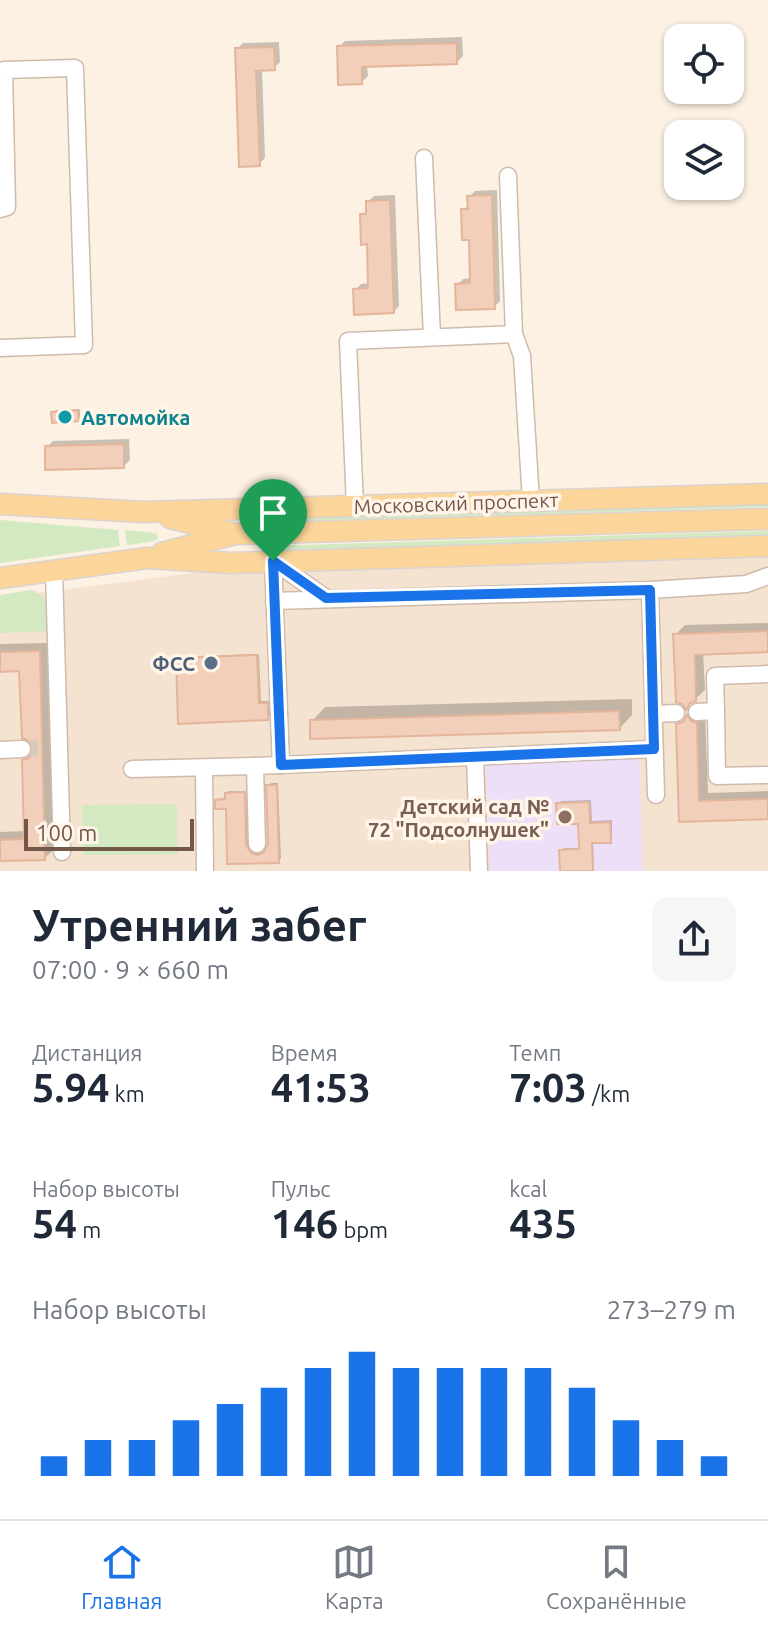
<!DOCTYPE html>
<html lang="ru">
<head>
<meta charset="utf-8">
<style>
	:root { --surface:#fff; --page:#f6f6f7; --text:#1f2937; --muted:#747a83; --line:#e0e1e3; --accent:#1a73e8 }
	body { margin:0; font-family:Ubuntu,sans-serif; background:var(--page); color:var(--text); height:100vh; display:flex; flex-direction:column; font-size:30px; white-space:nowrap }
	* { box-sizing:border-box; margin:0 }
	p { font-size:26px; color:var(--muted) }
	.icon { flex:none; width:44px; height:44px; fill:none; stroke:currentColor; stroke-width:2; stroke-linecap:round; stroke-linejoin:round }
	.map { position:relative; height:871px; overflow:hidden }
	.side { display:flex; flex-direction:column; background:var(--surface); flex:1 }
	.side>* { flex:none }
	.controls { position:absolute; left:664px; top:24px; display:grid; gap:16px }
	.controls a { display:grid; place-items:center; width:80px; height:80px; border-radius:16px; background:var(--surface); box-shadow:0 2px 6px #0004; font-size:40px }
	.scale { position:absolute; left:24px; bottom:20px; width:170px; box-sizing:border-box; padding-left:8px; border:4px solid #735749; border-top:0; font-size:22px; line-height:28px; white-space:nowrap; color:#735749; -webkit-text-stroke:6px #fff5e8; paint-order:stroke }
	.pin { position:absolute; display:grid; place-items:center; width:68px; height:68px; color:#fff; margin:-82px -34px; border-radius:50% 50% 50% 0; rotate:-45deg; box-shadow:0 0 8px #0007 }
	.pin .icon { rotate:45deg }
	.round { display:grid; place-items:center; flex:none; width:84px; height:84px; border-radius:16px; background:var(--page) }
	.summary { display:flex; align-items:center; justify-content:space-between; height:136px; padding:0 32px }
	h1 { font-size:44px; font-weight:700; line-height:60px }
	.metrics { display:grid; grid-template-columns:repeat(3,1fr); gap:12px; height:136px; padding:8px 32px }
	.metrics div { display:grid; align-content:center }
	.metrics b { font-size:40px; font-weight:700 }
	.metrics small { font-size:22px; font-weight:400 }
	.metrics p { font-size:22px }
	.chart { height:224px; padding:16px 32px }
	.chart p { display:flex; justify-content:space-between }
	.chart svg { width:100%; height:144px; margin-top:8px; stroke:var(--accent); stroke-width:6 }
	.tab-bar { display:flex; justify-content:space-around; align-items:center; height:112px; border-top:2px solid var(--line); background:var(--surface); font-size:22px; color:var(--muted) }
	.tab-bar a { display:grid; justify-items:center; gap:4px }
	.tab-bar .current { color:var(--accent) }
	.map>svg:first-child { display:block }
	.residential { fill:#f4e3d0 }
	.education { fill:#eedff8 }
	.green { fill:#d2e9c1 }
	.shadow { fill:#0003 }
	.building { fill:#f1cfba; stroke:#e4b59a; stroke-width:2 }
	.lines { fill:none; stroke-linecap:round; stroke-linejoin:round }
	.minor-tunnel { stroke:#dacabc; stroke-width:16; stroke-dasharray:16 8; stroke-linecap:butt }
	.minor-casing { stroke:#cfbbac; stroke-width:19 }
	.major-casing { stroke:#dbd3d0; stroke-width:23 }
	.minor { stroke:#fff; stroke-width:16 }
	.major { stroke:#fbd59a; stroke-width:20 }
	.route-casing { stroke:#fff; stroke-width:16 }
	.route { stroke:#1a73e8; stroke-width:10 }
	.culture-dot { fill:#0f9aa8; stroke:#fff5e8; stroke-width:3 }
	.service-dot { fill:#5c6f8a; stroke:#fff5e8; stroke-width:3 }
	.education-dot { fill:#8d6e63; stroke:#fff5e8; stroke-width:3 }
	.labels { text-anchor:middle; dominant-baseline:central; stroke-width:7; stroke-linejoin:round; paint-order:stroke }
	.culture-label { font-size:20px; font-weight:bold; fill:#0d838f; stroke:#fff5e8; text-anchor:start }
	.street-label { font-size:20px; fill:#735749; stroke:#fff5e8 }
	.service-label { font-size:20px; font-weight:bold; fill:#4e5e75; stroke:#fff5e8; text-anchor:end }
	.education-label { font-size:20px; font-weight:bold; fill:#785e54; stroke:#fff5e8; text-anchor:end }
</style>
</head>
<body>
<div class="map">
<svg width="768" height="871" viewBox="0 0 768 871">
	<rect width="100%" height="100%" fill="#fcf1e2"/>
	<polygon class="residential" points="768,552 768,871 0,871 0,598 231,568"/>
	<polygon class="education" points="639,757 643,871 490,871 486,764"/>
	<g class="green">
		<polygon points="768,501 768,507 262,522 260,518"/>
		<polygon points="0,520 118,530 120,546 0,563"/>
		<polygon points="125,530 156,533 158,538 154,541 127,545"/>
		<polygon points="768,531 768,538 265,553 263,551 265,546"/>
		<path d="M31 590C50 595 48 615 49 631L0 633V595Z"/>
		<polygon points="177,804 178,854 83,855 82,805"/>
	</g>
	<g class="shadow">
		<polygon points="462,37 463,56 457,62 367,65 368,76 362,82 339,47 345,41"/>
		<polygon points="279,42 280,62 274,68 262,68 265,158 259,164 237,49 243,43"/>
		<polygon points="497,190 500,301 494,307 457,285 463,279 472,278 471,237 463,210 470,204 469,197 475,191"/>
		<polygon points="395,195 399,306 393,312 355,290 361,284 370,283 369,242 362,215 368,209 368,202 374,196"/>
		<polygon points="80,409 80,417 78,419 53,413 56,410"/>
		<polygon points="129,439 130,460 124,466 47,447 53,441"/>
		<polygon points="768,623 768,650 703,652 705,690 687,707 675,635 685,625"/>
		<polygon points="48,643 54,849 45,858 0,859 0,832 26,831 24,761 34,751 21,669 0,670 0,644"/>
		<polygon points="259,654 261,701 269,701 270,715 267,718 178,659 180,657"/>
		<polygon points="632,699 632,715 619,729 312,721 325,707"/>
		<polygon points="697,707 705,714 708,793 768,791 768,817 681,820 678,725"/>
		<polygon points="271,783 278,783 281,858 278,861 229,862 228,807 217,800 220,798 227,798 227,794 229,791 246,791 248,842 253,851 262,853 266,852 270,845 269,786"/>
		<polygon points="591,800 592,821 612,820 612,838 610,841 593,841 594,871 582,871 561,851 564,848 581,848 580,822 558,804 561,801"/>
	</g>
	<g class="building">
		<polygon points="457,43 457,64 362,67 362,84 338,85 337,46"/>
		<polygon points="274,47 275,70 256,71 260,166 239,167 235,48"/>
		<polygon points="492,195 495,309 456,310 455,284 470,283 469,240 462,240 461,209 468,209 467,196"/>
		<polygon points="390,200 394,313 354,315 353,289 368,288 367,244 361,245 360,214 366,214 366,201"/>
		<polygon points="78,410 79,421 52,423 51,412"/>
		<polygon points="124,444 124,468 45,470 45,446"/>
		<polygon points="768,631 768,652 695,655 696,701 690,703 686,710 682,704 676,702 673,634"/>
		<polygon points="40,651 45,860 0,861 0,840 24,839 22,760 29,758 33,749 31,742 22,738 19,671 0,672 0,652"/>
		<polygon points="257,655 259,703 268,703 268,720 178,724 176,658"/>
		<polygon points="619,711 620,730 310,739 310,720"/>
		<polygon points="687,715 691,721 697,723 699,801 768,799 768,819 679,822 676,724 683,722"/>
		<polygon points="266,785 277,785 279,863 227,864 226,809 215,809 215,800 225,799 225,793 245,792 246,845 251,853 258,855 263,853 268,844"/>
		<polygon points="589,802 590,823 610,822 611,843 592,843 593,871 560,871 559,850 579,849 578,824 557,824 556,803"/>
	</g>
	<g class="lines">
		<polyline class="minor-tunnel" points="22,749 43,748"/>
		<g class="minor-casing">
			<g id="minor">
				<polyline points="424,158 432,337"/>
				<polyline points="0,209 7,207 4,70 75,68 84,345 0,348"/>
				<polyline points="514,334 522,356 531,501"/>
				<polyline points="355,506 348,341 514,334 508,176"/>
				<polyline points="273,561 281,765"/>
				<polyline points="273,561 326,598"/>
				<polyline points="54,571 62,852"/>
				<polyline points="650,590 656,795"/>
				<polyline points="274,601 650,590 746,584 768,576"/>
				<polyline points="716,711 717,776 768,775"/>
				<polyline points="697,712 716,711 715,676 768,674"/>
				<polyline points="654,714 676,713"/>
				<polyline points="0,750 22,749"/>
				<polyline points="475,758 479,871"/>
				<polyline points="255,766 257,844"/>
				<polyline points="204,768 205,871"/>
				<polyline points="132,769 255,766 654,749"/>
			</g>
		</g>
		<g class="major-casing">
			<g id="major">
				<polyline points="0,504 144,512 768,494"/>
				<polyline points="170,518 232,533"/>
				<polyline points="162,553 235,534 768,519"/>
				<polyline points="0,578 147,558 231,563 768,546"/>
			</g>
		</g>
		<use href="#minor" class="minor"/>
		<use href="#major" class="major"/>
	</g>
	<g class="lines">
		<g class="route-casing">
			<polygon id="route" points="273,561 326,598 650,590 654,749 281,765"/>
		</g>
		<use href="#route" class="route"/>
	</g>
	<circle class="culture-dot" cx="65" cy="417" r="8"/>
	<circle class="service-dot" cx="211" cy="663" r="8"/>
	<circle class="education-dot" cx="565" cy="817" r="8"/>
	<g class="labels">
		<g class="culture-label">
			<text x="81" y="417">Автомойка</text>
		</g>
		<g class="street-label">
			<text transform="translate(456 503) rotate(-2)">Московский проспект</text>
		</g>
		<g class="service-label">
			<text x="195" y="663">ФСС</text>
		</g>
		<g class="education-label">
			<text x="549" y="806">Детский сад №<tspan x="549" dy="23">72 "Подсолнушек"</tspan></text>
		</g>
	</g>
</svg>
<div class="controls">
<a><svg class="icon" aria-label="locate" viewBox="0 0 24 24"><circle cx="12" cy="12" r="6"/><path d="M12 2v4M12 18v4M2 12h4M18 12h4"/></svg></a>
<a><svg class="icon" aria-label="layers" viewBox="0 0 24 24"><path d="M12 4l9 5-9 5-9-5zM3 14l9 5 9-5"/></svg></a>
</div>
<div class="scale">100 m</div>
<div class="pin" style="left:273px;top:561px;background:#1e9e55"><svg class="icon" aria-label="arrive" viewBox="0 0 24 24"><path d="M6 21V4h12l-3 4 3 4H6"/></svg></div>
</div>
<section class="side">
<div class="summary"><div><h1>Утренний забег</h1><p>07:00 · 9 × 660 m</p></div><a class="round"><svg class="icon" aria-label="share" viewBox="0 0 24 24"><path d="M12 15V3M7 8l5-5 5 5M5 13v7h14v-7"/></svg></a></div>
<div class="metrics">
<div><p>Дистанция</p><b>5.94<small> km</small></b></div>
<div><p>Время</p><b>41:53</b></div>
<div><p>Темп</p><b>7:03<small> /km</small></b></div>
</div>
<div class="metrics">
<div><p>Набор высоты</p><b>54<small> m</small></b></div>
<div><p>Пульс</p><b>146<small> bpm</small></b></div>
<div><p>kcal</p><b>435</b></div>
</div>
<div class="chart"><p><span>Набор высоты</span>273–279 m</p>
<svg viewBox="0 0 160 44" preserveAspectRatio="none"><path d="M5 44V38M15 44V33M25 44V33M35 44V27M45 44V22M55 44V17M65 44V11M75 44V6M85 44V11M95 44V11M105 44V11M115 44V11M125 44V17M135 44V27M145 44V33M155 44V38"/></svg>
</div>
</section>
<nav class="tab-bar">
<a class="current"><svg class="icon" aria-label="home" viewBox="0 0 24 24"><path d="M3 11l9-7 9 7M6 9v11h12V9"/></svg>Главная</a>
<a><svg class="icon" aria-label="map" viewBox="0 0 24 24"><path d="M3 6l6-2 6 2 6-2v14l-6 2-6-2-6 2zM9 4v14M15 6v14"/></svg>Карта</a>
<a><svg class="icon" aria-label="saved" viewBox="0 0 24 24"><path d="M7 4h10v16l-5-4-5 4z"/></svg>Сохранённые</a>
</nav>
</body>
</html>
